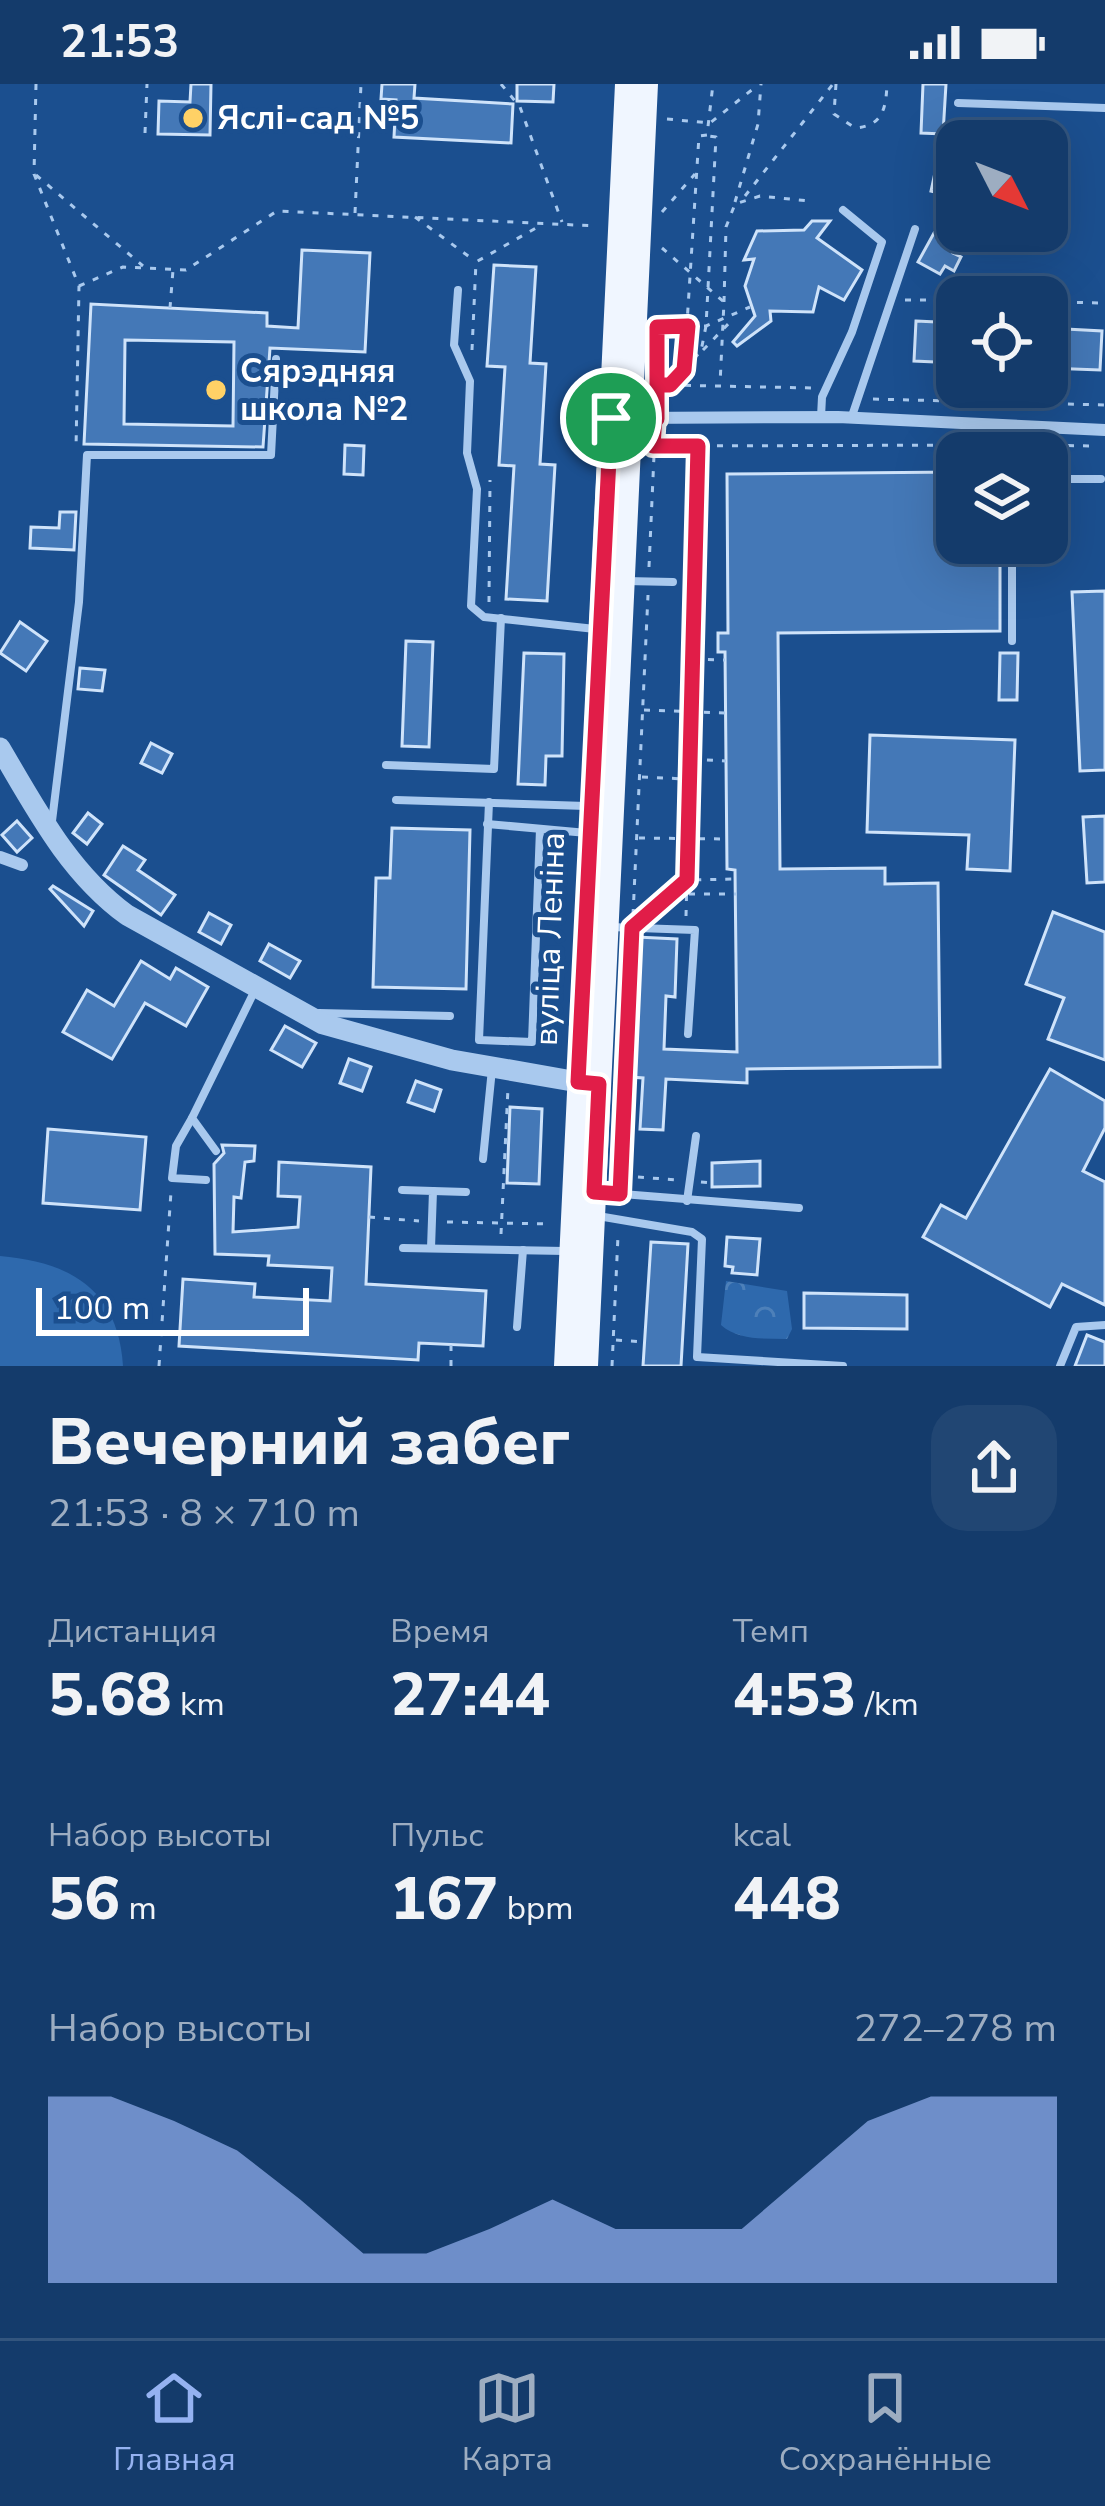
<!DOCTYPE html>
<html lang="ru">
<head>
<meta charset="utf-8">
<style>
	:root { --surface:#143b6b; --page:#214673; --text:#f1f3f6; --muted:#9dadc1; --line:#33557e; --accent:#95b2f1 }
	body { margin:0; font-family:"Nunito Sans",sans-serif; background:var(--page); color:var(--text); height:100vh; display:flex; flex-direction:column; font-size:45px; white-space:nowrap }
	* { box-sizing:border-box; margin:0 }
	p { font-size:39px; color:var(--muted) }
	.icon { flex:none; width:66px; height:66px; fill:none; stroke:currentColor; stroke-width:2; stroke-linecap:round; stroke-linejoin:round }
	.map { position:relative; height:1282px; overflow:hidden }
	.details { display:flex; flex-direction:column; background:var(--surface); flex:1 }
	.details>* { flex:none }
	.needle { width:78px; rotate:132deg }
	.buttons { position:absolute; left:936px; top:36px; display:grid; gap:24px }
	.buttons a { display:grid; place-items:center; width:132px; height:132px; border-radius:24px; background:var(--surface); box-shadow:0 12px 48px #0002,0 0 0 3px var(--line); font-size:60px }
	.scale { position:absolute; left:36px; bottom:30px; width:273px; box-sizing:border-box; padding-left:12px; border:6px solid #fff; border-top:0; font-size:33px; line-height:42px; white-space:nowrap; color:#fff; -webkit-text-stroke:9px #1b4f8f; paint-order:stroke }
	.pin { position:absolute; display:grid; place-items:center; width:102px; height:102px; color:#fff; margin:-51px; border:6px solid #fff; border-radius:50%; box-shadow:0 3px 12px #0007 }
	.round { display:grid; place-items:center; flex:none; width:126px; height:126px; border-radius:36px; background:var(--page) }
	.headline { display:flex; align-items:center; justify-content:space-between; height:204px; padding:0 48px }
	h1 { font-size:66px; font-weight:800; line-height:90px }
	.stats { display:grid; grid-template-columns:repeat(3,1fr); gap:18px; height:204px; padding:12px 48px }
	.stats div { display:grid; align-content:center }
	.stats b { font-size:60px; font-weight:800 }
	.stats small { font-size:33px; font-weight:400 }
	.stats p { font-size:33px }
	.chart { height:336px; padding:24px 48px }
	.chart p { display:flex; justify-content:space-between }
	.chart svg { width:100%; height:216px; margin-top:12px; fill:var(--accent); opacity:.7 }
	.status { display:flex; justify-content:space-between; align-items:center; height:84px; padding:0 60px; background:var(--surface); direction:ltr }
	.status svg { height:33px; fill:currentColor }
	.tab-bar { display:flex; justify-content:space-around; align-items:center; height:168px; border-top:3px solid var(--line); background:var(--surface); font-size:33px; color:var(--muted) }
	.tab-bar a { display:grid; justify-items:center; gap:6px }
	.tab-bar .selected { color:var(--accent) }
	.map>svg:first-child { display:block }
	.grass { fill:#2e69ad }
	.park { fill:url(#park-crowns) }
	.building { fill:#4478b7; stroke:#cfe3fa; stroke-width:3; fill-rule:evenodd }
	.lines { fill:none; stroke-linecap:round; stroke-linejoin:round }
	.path { stroke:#a9c9ee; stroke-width:3; stroke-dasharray:6 9; stroke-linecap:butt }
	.service { stroke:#a9c9ee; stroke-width:8 }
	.minor { stroke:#a9c9ee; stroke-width:12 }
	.tertiary { stroke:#a9c9ee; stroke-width:21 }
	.primary { stroke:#f0f6ff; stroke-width:24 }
	.route-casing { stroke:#fff; stroke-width:24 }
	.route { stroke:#e11d48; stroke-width:15 }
	.poi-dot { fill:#ffd166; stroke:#1b4f8f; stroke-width:4.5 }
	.labels { text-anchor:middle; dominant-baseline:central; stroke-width:10; stroke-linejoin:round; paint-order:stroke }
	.poi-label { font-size:33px; font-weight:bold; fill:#fff; stroke:#1b4f8f; text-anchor:start }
	.street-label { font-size:33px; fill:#fff; stroke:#1b4f8f }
</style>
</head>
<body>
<div class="status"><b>21:53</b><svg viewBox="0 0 49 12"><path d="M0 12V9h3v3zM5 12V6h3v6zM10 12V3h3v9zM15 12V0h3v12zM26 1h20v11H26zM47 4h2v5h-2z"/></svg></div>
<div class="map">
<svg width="1105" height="1282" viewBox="0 0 1105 1282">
	<defs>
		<pattern id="park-crowns" width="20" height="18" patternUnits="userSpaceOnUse" patternTransform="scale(3)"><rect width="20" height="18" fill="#2e69ad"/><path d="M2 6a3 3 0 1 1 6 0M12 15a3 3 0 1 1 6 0" fill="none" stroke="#4d80b9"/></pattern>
	</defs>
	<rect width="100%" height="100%" fill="#1b4f8f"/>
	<path class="grass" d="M0 1172C70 1178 118 1205 123 1282H0Z"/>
	<path class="park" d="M726 1197 787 1207 792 1245 787 1255C764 1254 739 1257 721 1241Z"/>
	<g class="building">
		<polygon points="191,0 211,0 210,51 158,50 159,17 190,18"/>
		<polygon points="382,0 415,0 414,14 513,20 511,59 394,53 396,16 381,15"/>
		<polygon points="517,0 554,0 553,18 517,17"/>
		<polygon points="923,0 946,0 943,50 921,49"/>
		<polygon points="936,84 957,88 957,113 931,107"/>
		<polygon points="812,137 830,137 817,154 862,186 844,216 819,203 813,228 770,227 771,237 737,262 733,258 755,232 745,202 754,175 744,176 757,147 804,146"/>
		<polygon points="934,149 957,161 953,169 961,173 954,187 945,182 940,190 918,178"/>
		<path d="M302 166 370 169 365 268 270 264 263 363 84 360 91 220 267 229V242L298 244ZM125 256 234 258 233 342 124 340Z"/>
		<polygon points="494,181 536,183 530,279 546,280 540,380 555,381 547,517 506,515 514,382 499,381 505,283 487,282"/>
		<polygon points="916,237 957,239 957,279 914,277"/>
		<polygon points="1047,244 1102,247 1100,286 1047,284"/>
		<polygon points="345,361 364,362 363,391 344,390"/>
		<polygon points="957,388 957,459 1000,459 1000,547 778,549 780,785 885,784 885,800 938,799 940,983 747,985 747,999 666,995 663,1046 640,1045 643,994 630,993 637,853 677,855 675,913 666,912 664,965 737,968 735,786 727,785 725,568 718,568 718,549 728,549 727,390"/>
		<polygon points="60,428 76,428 74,466 30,464 31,443 59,444"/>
		<polygon points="1105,507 1105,686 1080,687 1072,508"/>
		<polygon points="20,538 47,557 26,587 0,569"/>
		<polygon points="406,557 433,558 429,663 402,662"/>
		<polygon points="524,569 564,570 562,672 546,672 545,701 518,700"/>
		<polygon points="1000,569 1018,569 1017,616 999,616"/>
		<polygon points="80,584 105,586 102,607 78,605"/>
		<polygon points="870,651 1015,656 1010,787 967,785 969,751 867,748"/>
		<polygon points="151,659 172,670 162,689 141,679"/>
		<polygon points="88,729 102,740 87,760 73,749"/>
		<polygon points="1105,732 1105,798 1087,799 1083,733"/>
		<polygon points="17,737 32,754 17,768 2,751"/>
		<polygon points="392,744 470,746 466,905 373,903 376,794 390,794"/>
		<polygon points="123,762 145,776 138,786 175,811 161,831 104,791"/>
		<polygon points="53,802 93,827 84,842 50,805"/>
		<polygon points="1053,828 1105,848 1105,976 1048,955 1064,914 1026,900"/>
		<polygon points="209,829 231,841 221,860 199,848"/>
		<polygon points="269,860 300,877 290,894 260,877"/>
		<polygon points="141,877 170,895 176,884 208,903 186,942 145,919 112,975 63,948 87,906 114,922"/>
		<polygon points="285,942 316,959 302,983 271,966"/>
		<polygon points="349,975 371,983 362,1007 340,999"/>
		<polygon points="1050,985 1105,1017 1105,1044 1083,1087 1105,1098 1105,1221 1062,1200 1050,1223 923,1153 941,1121 966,1134"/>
		<polygon points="416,997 441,1006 434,1027 408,1018"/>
		<polygon points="510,1023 542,1025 539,1100 507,1099"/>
		<polygon points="48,1045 146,1053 140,1126 43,1119"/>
		<polygon points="222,1061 255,1062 254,1077 245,1078 241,1114 234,1113 233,1148 298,1143 300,1113 278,1112 279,1078 371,1083 366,1200 486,1207 483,1262 419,1259 418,1276 179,1262 183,1195 255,1200 254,1213 330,1217 332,1184 268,1181 269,1172 215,1170 214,1080 224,1069"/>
		<polygon points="760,1077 760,1102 712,1103 712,1079"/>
		<polygon points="727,1153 760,1155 757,1191 732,1189 733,1183 725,1182"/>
		<polygon points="651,1158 688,1160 681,1282 643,1282"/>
		<polygon points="804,1209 907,1211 907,1245 804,1244"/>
		<polygon points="1087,1251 1105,1258 1105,1282 1075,1282"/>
	</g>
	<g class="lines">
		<g class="path">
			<polyline points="36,0 34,90 79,202 76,365"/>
			<polyline points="501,0 520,23 562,138"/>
			<path d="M836 0 834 30 855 44C883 42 886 24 887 0"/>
			<polyline points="667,35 710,39 758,1"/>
			<polyline points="145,49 147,0"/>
			<polyline points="36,91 143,182"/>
			<polyline points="745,112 833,0"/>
			<polyline points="735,118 758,40 761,0"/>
			<polyline points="662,128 695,90"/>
			<polyline points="355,129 361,0"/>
			<polyline points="415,133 475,177"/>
			<polyline points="662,164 724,218 720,300"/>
			<polyline points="79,202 123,183 186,186 277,127 597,142"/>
			<polyline points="905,216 957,216"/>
			<polyline points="724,218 726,143 735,120 760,112 809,117"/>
			<polyline points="1047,218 1105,219"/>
			<polyline points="170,224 173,186"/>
			<polyline points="659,243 706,242 750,223"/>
			<polyline points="472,266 476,178 543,140"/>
			<polyline points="703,266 734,234"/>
			<polyline points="656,277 657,315"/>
			<polyline points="684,286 701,267 706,242 716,53 709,52"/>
			<polyline points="657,301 670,301 684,286 699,52 707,51 713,0"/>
			<polyline points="670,301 813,304"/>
			<polyline points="873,315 1105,321"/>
			<polyline points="1023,361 1097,362"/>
			<polyline points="657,362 1001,361"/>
			<polyline points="649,483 655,349"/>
			<polyline points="489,518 490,396"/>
			<polyline points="693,575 725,576"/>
			<polyline points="644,626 726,629"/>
			<polyline points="692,675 726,677"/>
			<polyline points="642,693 686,695"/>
			<polyline points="639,754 727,755"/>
			<polyline points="689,810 736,810"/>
			<polyline points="648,830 687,796 735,795"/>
			<polyline points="633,831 648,511"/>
			<polyline points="686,832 698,362"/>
			<polyline points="623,1092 679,1096"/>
			<polyline points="621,1094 632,858"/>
			<polyline points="701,1098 712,1099"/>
			<polyline points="369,1133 419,1137"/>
			<polyline points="447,1138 551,1140"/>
			<polyline points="501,1150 508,1004"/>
			<polyline points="616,1256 644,1258"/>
			<polyline points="451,1261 451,1282"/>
			<polyline points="159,1282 171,1108"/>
			<polyline points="612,1282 618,1152"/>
		</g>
		<g class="service">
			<polyline points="958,19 1105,24"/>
			<polyline points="458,206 454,261 470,297 467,369 477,405 471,522 484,533 595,545"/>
			<polyline points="852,332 915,145"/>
			<polyline points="821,333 822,313 852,248 882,158 843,126"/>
			<polyline points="1012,369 1012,343"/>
			<polyline points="1047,395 1101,395"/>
			<polyline points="1012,459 1012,557"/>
			<polyline points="626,497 673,498"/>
			<polyline points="386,681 494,685 501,534"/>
			<polyline points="396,716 586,722"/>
			<polyline points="489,718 479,956 532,958 540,745"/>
			<polyline points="52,737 79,518 87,371 271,371 276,275"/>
			<polyline points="487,740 587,749"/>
			<polyline points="610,843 695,846 688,950"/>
			<polyline points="319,929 450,932"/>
			<polyline points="192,1034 176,1062 172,1094 206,1096"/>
			<polyline points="216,1067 192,1034 256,904"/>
			<polyline points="483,1075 492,985"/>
			<polyline points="402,1106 433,1107 431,1164"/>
			<polyline points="433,1107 466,1108"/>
			<polyline points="597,1108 799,1124"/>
			<polyline points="687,1117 696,1052"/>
			<polyline points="598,1132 692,1148 702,1155 697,1273 843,1282"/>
			<polyline points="403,1164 565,1167"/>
			<polyline points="517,1243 523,1166"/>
			<polyline points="1060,1282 1076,1243 1105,1241"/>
		</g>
		<g class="minor">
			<polyline points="631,334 838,333 1105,346"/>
			<polyline points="0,773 22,781"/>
		</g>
		<path class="tertiary" d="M0 664C36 725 69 789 127 831L323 940 452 976 578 998"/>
		<g class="primary">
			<polyline points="566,1282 627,0"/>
			<polyline points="586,1282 646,0"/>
		</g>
	</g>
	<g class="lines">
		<g class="route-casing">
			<polyline id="route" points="611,334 578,998 599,1000 594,1108 620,1110 632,844 687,796 698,362 653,362 657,301 670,301 684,286 688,242 657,243 657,335 611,334"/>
		</g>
		<use href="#route" class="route"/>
	</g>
	<g class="poi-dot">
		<circle cx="193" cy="34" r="12"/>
		<circle cx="216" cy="306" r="12"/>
	</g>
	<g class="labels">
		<g class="poi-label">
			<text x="217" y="34">Яслі-сад №5</text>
			<text x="240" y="287">Сярэдняя<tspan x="240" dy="38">школа №2</tspan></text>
		</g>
		<g class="street-label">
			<text transform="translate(550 855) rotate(-88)">вуліца Леніна</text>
		</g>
	</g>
</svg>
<div class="buttons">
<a><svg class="needle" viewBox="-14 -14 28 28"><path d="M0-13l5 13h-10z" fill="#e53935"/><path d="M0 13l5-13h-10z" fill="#9dadc1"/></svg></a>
<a><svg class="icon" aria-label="locate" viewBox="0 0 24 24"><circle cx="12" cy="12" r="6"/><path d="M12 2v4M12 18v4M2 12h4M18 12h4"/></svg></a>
<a><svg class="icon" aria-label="layers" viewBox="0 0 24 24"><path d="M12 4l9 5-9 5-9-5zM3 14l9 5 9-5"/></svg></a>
</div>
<div class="scale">100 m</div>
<div class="pin" style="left:611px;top:334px;background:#1e9e55"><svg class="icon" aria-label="arrive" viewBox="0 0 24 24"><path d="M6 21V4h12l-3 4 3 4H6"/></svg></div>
</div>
<section class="details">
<div class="headline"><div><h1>Вечерний забег</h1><p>21:53 · 8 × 710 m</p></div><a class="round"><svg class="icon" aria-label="share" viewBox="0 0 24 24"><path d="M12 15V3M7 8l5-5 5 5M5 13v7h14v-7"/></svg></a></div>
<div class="stats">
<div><p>Дистанция</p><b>5.68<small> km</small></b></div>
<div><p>Время</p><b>27:44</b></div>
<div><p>Темп</p><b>4:53<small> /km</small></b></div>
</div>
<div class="stats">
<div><p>Набор высоты</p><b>56<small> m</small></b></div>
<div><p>Пульс</p><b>167<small> bpm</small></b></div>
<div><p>kcal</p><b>448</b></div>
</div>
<div class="chart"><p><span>Набор высоты</span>272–278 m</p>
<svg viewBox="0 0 160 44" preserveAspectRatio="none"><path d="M0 44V6L10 6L20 11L30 17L40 27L50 38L60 38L70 33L80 27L90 33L100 33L110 33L120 22L130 11L140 6L150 6L160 6V44z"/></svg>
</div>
</section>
<nav class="tab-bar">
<a class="selected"><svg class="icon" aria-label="home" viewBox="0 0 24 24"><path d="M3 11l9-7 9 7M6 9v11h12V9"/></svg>Главная</a>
<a><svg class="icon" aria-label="map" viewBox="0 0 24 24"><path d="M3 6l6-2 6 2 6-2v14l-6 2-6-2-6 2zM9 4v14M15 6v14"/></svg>Карта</a>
<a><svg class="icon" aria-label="saved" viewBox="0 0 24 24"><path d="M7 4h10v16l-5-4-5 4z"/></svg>Сохранённые</a>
</nav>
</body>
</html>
